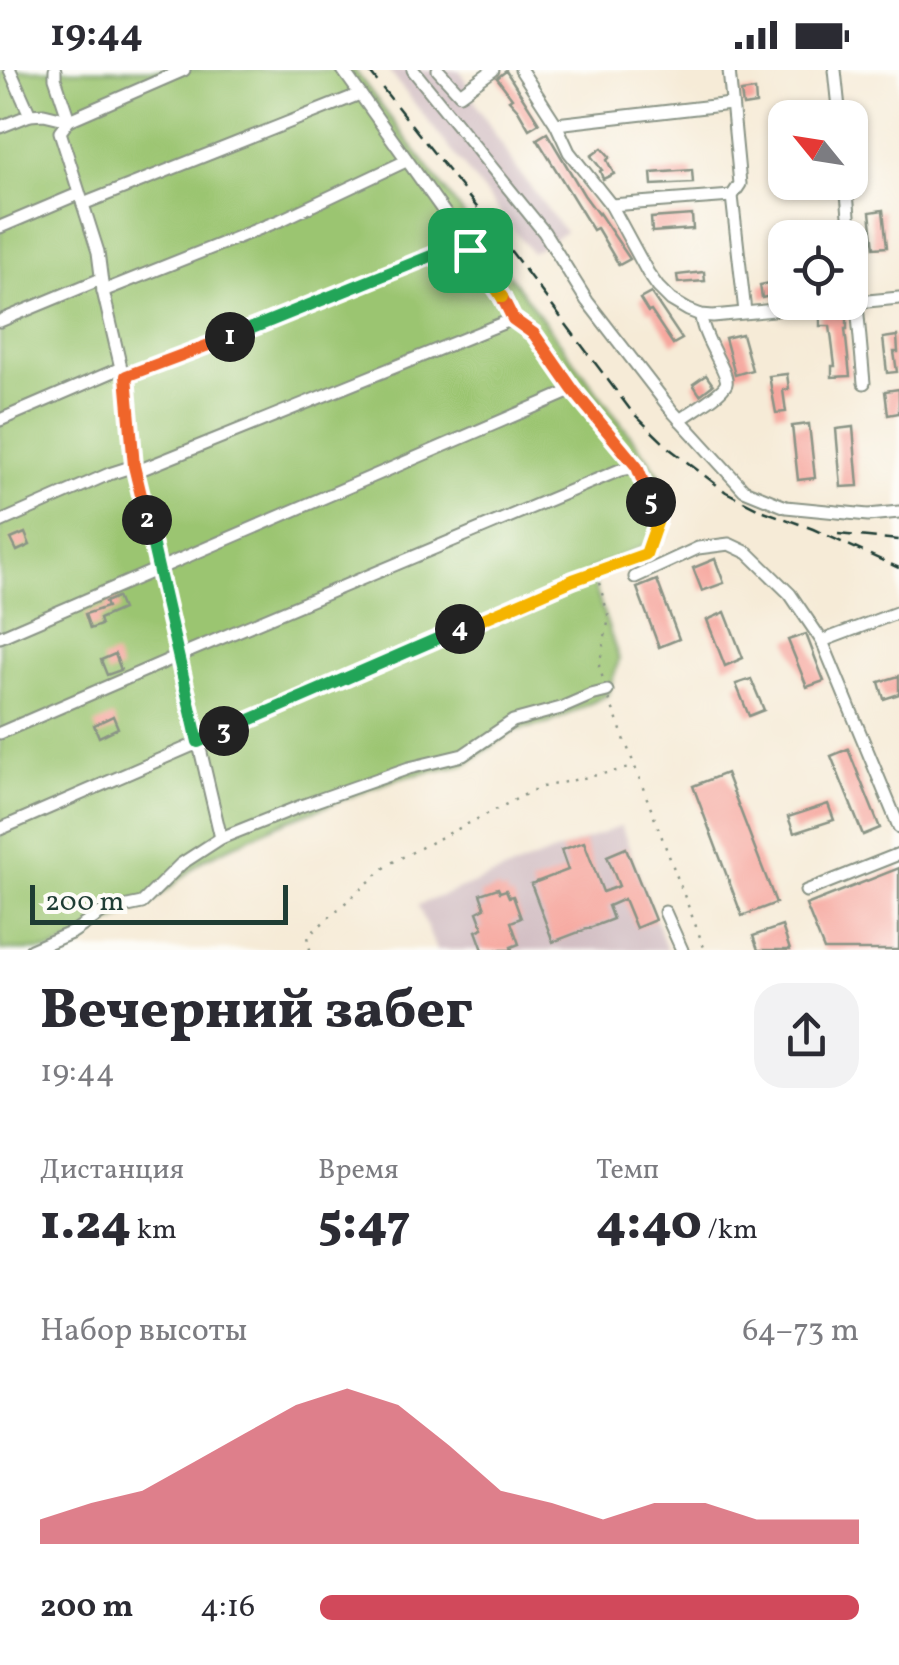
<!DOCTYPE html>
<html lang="ru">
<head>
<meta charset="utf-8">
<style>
	:root { --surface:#fff; --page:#f2f2f3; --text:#2b2b33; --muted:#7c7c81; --accent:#d1495b }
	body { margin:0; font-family:Vollkorn,serif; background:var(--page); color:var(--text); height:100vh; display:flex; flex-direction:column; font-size:38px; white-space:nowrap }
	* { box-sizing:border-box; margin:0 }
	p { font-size:32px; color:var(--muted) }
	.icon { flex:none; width:55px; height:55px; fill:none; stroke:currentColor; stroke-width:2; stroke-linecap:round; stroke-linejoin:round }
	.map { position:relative; height:880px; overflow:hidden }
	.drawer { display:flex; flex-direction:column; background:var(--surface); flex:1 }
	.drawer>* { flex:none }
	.needle { width:65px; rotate:300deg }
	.controls { position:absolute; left:768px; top:30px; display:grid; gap:20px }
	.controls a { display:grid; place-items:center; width:100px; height:100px; border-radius:20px; background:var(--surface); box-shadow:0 2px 8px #0004; font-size:50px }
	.scale { position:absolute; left:30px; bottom:25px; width:258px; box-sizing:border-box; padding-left:10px; border:5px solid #1f3d34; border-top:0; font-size:28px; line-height:35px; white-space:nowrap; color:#1f3d34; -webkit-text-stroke:8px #fdfcf7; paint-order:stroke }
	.pin { position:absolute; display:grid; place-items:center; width:85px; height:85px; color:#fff; margin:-42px; border-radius:20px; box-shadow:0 5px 15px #0006 }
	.km { position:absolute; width:50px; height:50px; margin:-25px; border-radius:50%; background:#222; color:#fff; font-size:28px; line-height:50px; text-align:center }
	.round { display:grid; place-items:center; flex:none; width:105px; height:105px; border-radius:30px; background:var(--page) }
	.head { display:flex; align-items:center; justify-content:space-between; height:170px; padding:0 40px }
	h1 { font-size:55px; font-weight:800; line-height:75px }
	.figures { display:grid; grid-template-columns:repeat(3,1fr); gap:15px; height:170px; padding:10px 40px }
	.figures div { display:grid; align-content:center }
	.figures b { font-size:50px; font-weight:800 }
	.figures small { font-size:28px; font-weight:400 }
	.figures p { font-size:28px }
	.chart { height:280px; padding:20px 40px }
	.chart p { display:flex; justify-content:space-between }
	.chart svg { width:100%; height:180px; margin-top:10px; fill:var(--accent); opacity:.7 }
	ul { padding:0 40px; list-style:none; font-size:32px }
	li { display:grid; grid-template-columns:160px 120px 1fr; align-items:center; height:75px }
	li i { height:25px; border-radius:12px; background:var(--accent) }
	.status { display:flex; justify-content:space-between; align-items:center; height:70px; padding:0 50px; background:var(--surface); direction:ltr }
	.status svg { height:28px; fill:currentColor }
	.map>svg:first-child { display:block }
	.industrial { fill:#d2bec3 }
	.green { fill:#9bc571; stroke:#5d8152; stroke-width:2.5 }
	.building { fill:#f6a69d }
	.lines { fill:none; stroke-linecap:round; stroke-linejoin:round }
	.minor-casing { stroke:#8a9486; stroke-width:15 }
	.path { stroke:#8a9486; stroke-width:2.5; stroke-dasharray:2.5 8; stroke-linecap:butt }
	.minor { stroke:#fff; stroke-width:11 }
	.rail { stroke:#1f3d34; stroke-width:2.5; stroke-dasharray:15 8; stroke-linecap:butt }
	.split-1-casing { stroke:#fff; stroke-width:20 }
	.split-2-casing { stroke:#fff; stroke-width:20 }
	.split-3-casing { stroke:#fff; stroke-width:20 }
	.split-4-casing { stroke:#fff; stroke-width:20 }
	.split-5-casing { stroke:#fff; stroke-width:20 }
	.split-6-casing { stroke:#fff; stroke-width:20 }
	.split-7-casing { stroke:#fff; stroke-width:20 }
	.split-1 { stroke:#22a559; stroke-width:12 }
	.split-2 { stroke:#f0652b; stroke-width:12 }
	.split-3 { stroke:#22a559; stroke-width:12 }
	.split-4 { stroke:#22a559; stroke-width:12 }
	.split-5 { stroke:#f5b400; stroke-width:12 }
	.split-6 { stroke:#f0652b; stroke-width:12 }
	.split-7 { stroke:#f5b400; stroke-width:12 }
</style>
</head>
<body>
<div class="status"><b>19:44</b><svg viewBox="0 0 49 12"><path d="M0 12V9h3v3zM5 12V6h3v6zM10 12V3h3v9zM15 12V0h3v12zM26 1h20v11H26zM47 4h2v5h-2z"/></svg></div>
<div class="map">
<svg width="899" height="880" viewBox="0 0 899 880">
	<rect width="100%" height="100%" fill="#fdfcf7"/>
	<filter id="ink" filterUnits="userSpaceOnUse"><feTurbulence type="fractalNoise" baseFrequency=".01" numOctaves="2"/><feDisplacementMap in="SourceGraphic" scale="20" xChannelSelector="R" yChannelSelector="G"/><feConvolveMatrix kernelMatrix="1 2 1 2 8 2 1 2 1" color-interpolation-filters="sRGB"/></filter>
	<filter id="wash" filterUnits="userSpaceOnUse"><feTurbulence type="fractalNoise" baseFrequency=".0048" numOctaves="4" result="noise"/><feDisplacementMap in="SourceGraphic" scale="40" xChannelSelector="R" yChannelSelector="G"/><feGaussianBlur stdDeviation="2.25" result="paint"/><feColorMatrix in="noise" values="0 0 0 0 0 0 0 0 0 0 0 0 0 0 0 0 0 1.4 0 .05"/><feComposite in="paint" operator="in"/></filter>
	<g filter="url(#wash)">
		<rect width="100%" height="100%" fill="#f6ebd7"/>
		<g class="industrial">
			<polygon points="388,0 460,0 478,37 519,102 565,162 532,183"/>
			<polygon points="621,756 667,880 436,880 418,835"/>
		</g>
		<polygon class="green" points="0,0 354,0 663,409 667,465 589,500 619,590 607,625 549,653 516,660 464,695 398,708 276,755 204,789 150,834 52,880 0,880"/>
		<g id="blocks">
			<g class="building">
				<polygon points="506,1 539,53 529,59 518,40 509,30 512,28 497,8"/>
				<polygon points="755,20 756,34 743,36 741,22"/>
				<polygon points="547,63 584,125 598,144 599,143 630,189 619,195 597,158 593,160 537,69"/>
				<polygon points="602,78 610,87 607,90 614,104 603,109 600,101 602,100 591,86"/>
				<polygon points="785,79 785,96 778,96 777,89 771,90 770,80"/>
				<polygon points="692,100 693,113 652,115 651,103"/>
				<polygon points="883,140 887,177 874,178 870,142"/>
				<polygon points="692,145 693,159 652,162 651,148"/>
				<polygon points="704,202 705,211 678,213 677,205"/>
				<polygon points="775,212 778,224 762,228 760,215"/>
				<polygon points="651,223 682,269 673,274 651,241 648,242 640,229"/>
				<polygon points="847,243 847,259 845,259 850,306 832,307 832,296 835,296 830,256 820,256 820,245"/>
				<polygon points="742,264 752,300 735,305 725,268"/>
				<polygon points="897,266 898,282 894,282 897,302 887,303 883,268"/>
				<polygon points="787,304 789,319 783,320 786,342 776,343 769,306"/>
				<polygon points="706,305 713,315 700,325 693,314"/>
				<polygon points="899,319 899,343 888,345 885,321"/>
				<polygon points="809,354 815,408 798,410 792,356"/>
				<polygon points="853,357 858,416 841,417 836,359"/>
				<polygon points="25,463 30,475 17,481 11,469"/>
				<polygon points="715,489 724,513 702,521 693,498"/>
				<polygon points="657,510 679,569 659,577 637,518"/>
				<polygon points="117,527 122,539 99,549 101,555 90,559 85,544 107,537 105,532"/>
				<polygon points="725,542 743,588 725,596 707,550"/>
				<polygon points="806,564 824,611 807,617 788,570"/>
				<polygon points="115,584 121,600 107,605 101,590"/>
				<polygon points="899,606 899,624 884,629 879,612"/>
				<polygon points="751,609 764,640 749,646 736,614"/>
				<polygon points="113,646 118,658 99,667 94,655"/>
				<polygon points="848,679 880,758 863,765 831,686"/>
				<polygon points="726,703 776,833 742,846 693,716"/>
				<polygon points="828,734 834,750 794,763 788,747"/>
				<polygon points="584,772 603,822 619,816 607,786 626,778 655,850 636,858 624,829 608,836 613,849 553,872 531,814 568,800 561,780"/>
				<polygon points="899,798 899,880 824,880 806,835"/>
				<polygon points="498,818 500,822 506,820 509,827 513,826 521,848 511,852 519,874 511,877 512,880 483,880 476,861 483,858 477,842 485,838 480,824"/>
				<polygon points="782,856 790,880 758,880 753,866"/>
			</g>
		</g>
	</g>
	<g filter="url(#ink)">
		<use href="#blocks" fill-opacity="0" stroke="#8a9486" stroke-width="2.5"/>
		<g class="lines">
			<g class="minor-casing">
				<g id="minor">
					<polyline points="10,0 30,45 44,44 69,50 184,0"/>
					<polyline points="55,0 55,8 69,50 60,62 98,182 103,221 121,298 126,306 135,402 221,768"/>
					<polyline points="413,0 544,162 587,231 672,341 744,420 786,437 868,445 899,442"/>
					<polyline points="438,0 460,24 493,0"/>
					<polyline points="521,0 556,54 569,82 611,135 648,203 658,217 671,230 688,240 701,245 713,246 899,228"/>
					<polyline points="729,0 740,114 732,126 745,242"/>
					<polyline points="835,0 840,48"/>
					<polyline points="556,54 731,34"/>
					<polyline points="0,57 30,45"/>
					<polyline points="846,112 864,313"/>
					<polyline points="83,134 360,24"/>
					<polyline points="611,135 732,126"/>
					<polyline points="0,157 78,124"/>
					<polyline points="103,221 281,150 406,91"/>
					<polyline points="0,251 101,209"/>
					<polyline points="126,306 244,262 436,184 470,180"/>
					<polyline points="0,350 121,298"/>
					<path d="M680 350C690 342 722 324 726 314 730 304 701 266 701 245"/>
					<polyline points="135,402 513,249"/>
					<polyline points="0,452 109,404 134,396"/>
					<polyline points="635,507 698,478 729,474 748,483 790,524 822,571 899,757"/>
					<polyline points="0,567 573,320"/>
					<polyline points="822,571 899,542"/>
					<polyline points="0,663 178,586 620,400 637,397"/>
					<polyline points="0,759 573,510 646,484 658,450 637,397 573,320 535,263 513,249 498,218 343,0"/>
					<polyline points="806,821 899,784"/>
					<polyline points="665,842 682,880"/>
					<polyline points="31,880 73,862 104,841 142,833 181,794 221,768 301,736 409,698 463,685 513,651 561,638 591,625 607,621"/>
				</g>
			</g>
			<g class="path">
				<polyline points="599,513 609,548 599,596 604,612"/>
				<polyline points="609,629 705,880"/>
				<polyline points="310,880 308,866 389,794 538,718 634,697"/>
			</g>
			<use href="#minor" class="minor"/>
			<g class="rail">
				<polyline points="368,0 495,160 632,342 670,379 726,422 761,440 813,459 899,498"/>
				<polyline points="838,464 899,470"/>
			</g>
		</g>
	</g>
	<g class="lines" filter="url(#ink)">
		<g class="split-1-casing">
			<polyline id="split-1" points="230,267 436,184 470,180"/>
		</g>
		<g class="split-2-casing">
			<polyline id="split-2" points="147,450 134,396 126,306 230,267"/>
		</g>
		<g class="split-3-casing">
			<polyline id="split-3" points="147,450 198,672 224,661"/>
		</g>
		<g class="split-4-casing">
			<polyline id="split-4" points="224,661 460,559"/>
		</g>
		<g class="split-5-casing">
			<polyline id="split-5" points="460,559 573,510 646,484 658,450 651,432"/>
		</g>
		<g class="split-6-casing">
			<polyline id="split-6" points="502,227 513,249 534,264 573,320 637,397 651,432"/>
		</g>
		<g class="split-7-casing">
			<polyline id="split-7" points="470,180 502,227"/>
		</g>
		<use href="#split-1" class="split-1"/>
		<use href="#split-2" class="split-2"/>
		<use href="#split-3" class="split-3"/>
		<use href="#split-4" class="split-4"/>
		<use href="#split-5" class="split-5"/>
		<use href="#split-6" class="split-6"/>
		<use href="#split-7" class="split-7"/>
	</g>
</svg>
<div class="controls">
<a><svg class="needle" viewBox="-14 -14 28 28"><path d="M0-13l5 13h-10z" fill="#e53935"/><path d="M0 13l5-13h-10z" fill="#7c7c81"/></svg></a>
<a><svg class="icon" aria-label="locate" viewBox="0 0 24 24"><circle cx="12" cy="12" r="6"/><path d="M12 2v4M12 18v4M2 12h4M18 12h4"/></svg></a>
</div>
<div class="scale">200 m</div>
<div class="pin" style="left:470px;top:180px;background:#1e9e55"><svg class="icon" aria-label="arrive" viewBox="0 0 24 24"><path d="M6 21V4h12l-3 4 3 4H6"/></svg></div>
<b class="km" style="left:230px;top:267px">1</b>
<b class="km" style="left:147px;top:450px">2</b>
<b class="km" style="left:224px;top:661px">3</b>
<b class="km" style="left:460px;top:559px">4</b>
<b class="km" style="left:651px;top:432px">5</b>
</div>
<section class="drawer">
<div class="head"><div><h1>Вечерний забег</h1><p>19:44</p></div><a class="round"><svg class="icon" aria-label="share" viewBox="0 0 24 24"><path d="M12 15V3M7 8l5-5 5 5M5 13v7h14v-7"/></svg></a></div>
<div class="figures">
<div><p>Дистанция</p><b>1.24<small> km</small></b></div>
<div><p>Время</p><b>5:47</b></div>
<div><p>Темп</p><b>4:40<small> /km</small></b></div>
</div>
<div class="chart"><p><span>Набор высоты</span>64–73 m</p>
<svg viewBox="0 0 160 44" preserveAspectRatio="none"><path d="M0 44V38L10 34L20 31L30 24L40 17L50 10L60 6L70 10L80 20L90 31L100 34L110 38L120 34L130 34L140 38L150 38L160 38V44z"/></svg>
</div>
<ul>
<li><b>200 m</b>4:16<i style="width:100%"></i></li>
</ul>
</section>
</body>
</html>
